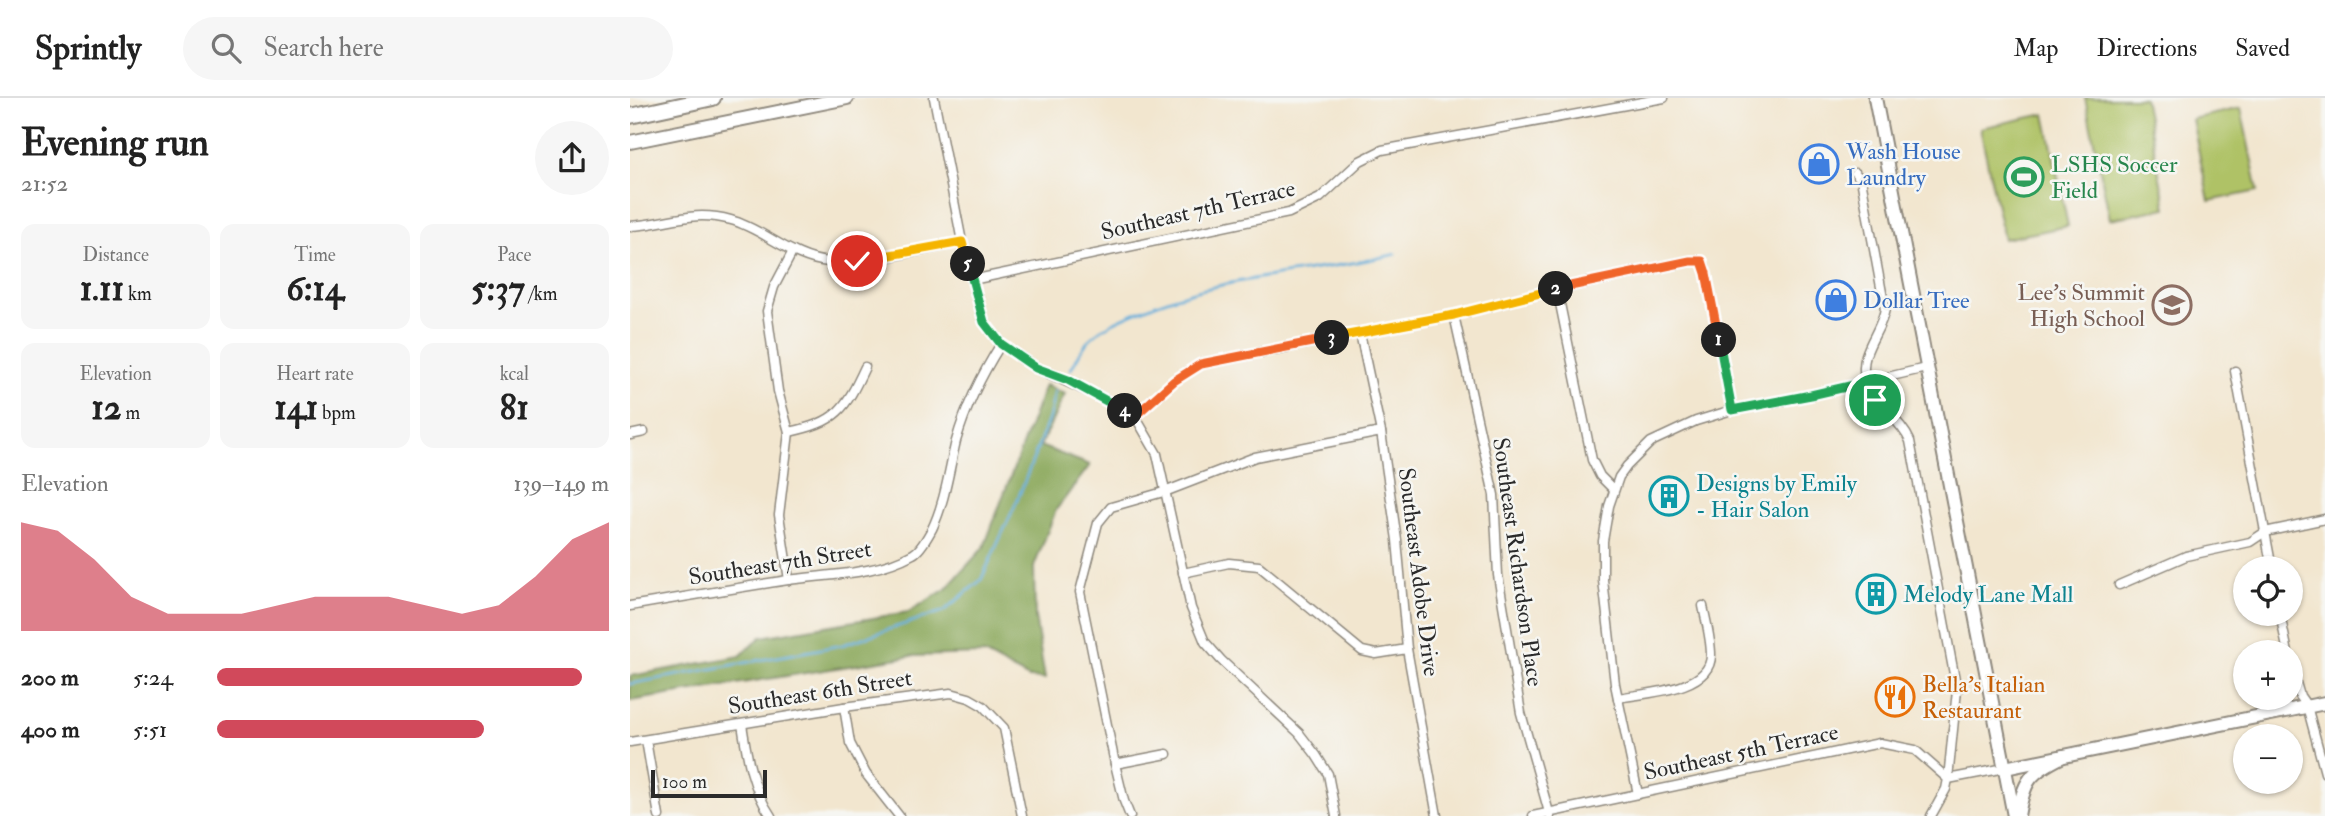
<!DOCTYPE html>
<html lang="en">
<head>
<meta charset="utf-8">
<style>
	:root { --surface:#fff; --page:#f6f6f6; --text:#222; --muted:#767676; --line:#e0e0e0; --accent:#d1495b }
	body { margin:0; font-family:"IM FELL Double Pica",serif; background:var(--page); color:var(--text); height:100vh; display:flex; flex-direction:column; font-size:26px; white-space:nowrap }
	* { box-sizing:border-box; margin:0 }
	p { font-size:23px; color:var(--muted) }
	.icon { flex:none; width:38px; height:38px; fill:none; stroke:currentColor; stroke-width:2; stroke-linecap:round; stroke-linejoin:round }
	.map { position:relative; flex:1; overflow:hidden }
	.sheet { display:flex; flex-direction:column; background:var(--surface); width:630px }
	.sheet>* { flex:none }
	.tools { position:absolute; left:1603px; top:458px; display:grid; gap:14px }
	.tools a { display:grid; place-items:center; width:70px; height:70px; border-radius:50%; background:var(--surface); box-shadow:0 2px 5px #0004; font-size:35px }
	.scale { position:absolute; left:21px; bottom:18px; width:116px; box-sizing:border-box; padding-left:7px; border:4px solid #2b2b2b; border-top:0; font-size:19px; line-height:24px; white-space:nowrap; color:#2b2b2b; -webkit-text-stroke:5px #f6f6f2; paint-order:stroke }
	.pin { position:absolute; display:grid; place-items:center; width:60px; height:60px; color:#fff; margin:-30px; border:4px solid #fff; border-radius:50%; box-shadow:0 2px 7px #0007 }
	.km { position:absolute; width:35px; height:35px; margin:-18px; border-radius:50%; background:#222; color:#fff; font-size:19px; line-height:35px; text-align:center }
	.round { display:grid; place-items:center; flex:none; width:74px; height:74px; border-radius:37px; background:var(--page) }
	.head { display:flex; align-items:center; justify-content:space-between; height:119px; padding:0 21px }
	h1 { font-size:38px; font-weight:700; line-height:52px }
	.figures { display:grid; grid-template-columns:repeat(3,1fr); gap:10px; height:119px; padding:7px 21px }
	.figures div { display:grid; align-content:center; border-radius:14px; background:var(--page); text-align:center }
	.figures b { font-size:35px; font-weight:700 }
	.figures small { font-size:19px; font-weight:400 }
	.figures p { font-size:19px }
	.chart { height:196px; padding:14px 21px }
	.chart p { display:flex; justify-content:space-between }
	.chart svg { width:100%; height:126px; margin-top:7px; fill:var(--accent); opacity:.7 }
	ul { padding:0 21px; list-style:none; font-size:23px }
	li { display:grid; grid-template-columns:112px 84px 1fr; align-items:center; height:52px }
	li i { height:18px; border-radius:9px; background:var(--accent) }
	header { display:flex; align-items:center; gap:42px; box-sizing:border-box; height:98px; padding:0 35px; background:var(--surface); border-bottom:2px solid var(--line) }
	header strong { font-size:33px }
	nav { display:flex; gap:38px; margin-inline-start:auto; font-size:24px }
	.search { width:490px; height:63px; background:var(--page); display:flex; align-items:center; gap:18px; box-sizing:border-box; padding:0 24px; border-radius:38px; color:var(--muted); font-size:26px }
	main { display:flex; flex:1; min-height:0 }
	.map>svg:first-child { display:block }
	.green { fill:#afc266; stroke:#6d7648; stroke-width:2 }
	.forest { fill:#8ba85b; stroke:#5b6a43; stroke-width:2 }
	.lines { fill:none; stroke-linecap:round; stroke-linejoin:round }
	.stream { stroke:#63aedb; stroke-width:2.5 }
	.street-casing { stroke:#8e887d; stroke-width:11 }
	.secondary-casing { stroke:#8e887d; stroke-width:16 }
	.primary-casing { stroke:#8e887d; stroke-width:16 }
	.highway-casing { stroke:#8e887d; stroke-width:18 }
	.street { stroke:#fff; stroke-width:8 }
	.secondary { stroke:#fff; stroke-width:12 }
	.primary { stroke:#fff; stroke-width:12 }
	.highway { stroke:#fff; stroke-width:14 }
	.split-1-casing { stroke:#fff; stroke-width:14 }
	.split-2-casing { stroke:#fff; stroke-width:14 }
	.split-3-casing { stroke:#fff; stroke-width:14 }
	.split-4-casing { stroke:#fff; stroke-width:14 }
	.split-5-casing { stroke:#fff; stroke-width:14 }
	.split-6-casing { stroke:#fff; stroke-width:14 }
	.split-1 { stroke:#22a559; stroke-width:9 }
	.split-2 { stroke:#f0652b; stroke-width:9 }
	.split-3 { stroke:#f5b400; stroke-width:9 }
	.split-4 { stroke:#f0652b; stroke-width:9 }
	.split-5 { stroke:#22a559; stroke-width:9 }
	.split-6 { stroke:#f5b400; stroke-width:9 }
	.labels { text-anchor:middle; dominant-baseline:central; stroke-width:5; stroke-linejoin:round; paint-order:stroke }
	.shop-label { font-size:23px; fill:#366cbe; stroke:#f6f6f2; text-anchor:start }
	.leisure-label { font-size:23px; fill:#27864d; stroke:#f6f6f2; text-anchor:start }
	.street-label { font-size:23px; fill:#2b2b2b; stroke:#f6f6f2 }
	.education-label { font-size:23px; fill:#785e54; stroke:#f6f6f2; text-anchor:end }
	.culture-label { font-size:23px; fill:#0d838f; stroke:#f6f6f2; text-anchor:start }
	.food-label { font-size:23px; fill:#c56008; stroke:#f6f6f2; text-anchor:start }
</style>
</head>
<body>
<header>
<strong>Sprintly</strong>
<div class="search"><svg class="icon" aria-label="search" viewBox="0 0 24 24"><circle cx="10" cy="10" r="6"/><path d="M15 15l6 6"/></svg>Search here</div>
<nav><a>Map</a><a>Directions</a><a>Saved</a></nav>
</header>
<main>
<section class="sheet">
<div class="head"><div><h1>Evening run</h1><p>21:52</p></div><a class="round"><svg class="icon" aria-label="share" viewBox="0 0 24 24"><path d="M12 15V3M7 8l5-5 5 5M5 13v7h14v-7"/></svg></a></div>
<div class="figures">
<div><p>Distance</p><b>1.11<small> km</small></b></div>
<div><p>Time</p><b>6:14</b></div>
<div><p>Pace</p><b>5:37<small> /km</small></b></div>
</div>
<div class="figures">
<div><p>Elevation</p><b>12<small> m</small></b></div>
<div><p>Heart rate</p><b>141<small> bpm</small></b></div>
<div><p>kcal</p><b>81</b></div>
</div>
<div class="chart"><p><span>Elevation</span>139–149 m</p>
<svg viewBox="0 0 160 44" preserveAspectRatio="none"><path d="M0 44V6L10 9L20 19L30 32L40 38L50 38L60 38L70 35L80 32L90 32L100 32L110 35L120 38L130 35L140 25L150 12L160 6V44z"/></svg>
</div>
<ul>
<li><b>200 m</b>5:24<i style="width:93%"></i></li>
<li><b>400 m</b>5:51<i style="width:68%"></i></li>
</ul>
</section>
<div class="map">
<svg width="1695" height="718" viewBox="0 0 1695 718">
	<rect width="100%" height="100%" fill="#f6f6f2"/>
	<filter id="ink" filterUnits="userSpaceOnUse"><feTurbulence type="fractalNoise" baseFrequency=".0143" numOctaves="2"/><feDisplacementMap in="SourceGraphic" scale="14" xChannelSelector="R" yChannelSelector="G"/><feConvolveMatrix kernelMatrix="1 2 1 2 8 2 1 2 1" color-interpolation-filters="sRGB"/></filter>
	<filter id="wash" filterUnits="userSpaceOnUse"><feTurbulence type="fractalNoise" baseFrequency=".00686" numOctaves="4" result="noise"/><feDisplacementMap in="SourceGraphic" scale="28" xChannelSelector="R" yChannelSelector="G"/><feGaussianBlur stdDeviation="1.57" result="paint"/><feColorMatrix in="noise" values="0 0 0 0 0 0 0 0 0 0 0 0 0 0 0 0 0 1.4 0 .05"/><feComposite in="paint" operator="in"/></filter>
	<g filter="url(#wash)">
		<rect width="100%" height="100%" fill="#f2e6cf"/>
		<g class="green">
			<polygon points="1455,0 1514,0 1536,110 1480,121"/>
			<polygon points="1611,10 1628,93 1579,103 1562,21"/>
			<polygon points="1415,16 1438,128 1374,141 1350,30"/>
		</g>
		<polygon class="forest" points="415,287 435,296 410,348 460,367 426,412 404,469 405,519 415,581 399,580 354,556 282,558 0,603 0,578 110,558 131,539 278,514 316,491 354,449"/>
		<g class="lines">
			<g class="stream">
				<path d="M441 271C447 261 453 247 462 239 475 227 493 220 509 213 590 177 680 177 766 156"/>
				<polyline points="0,586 212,547 314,513 351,482 387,403 419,320 425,292"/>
			</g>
		</g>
	</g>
	<g filter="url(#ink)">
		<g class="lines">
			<g class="street-casing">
				<g id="street">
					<polyline points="304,0 332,144 354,224 371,246 406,270 470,299 505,318 527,356 561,510 575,544 591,562 669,635 686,657 698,676 706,718"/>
					<path d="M1225 75 1231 81 1255 211C1252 228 1241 241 1236 257 1224 297 1267 313 1280 343L1327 592 1318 681 1316 691 1301 718"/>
					<path d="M0 128C38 126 61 111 101 122 134 131 162 161 199 164 236 167 294 151 332 144"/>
					<polyline points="342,182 659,115 690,100 730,63 752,52 1034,0"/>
					<polyline points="927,191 962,362 970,378 984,392"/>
					<polyline points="824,217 864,397 868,477 891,615 920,718"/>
					<polyline points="730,235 751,334 767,442 777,551 807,718"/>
					<polyline points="1605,273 1642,471"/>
					<polyline points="505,318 544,283 571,266 824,217 918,193 1060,163 1071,163 1075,169 1102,312"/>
					<path d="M159 334C207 324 215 312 235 269"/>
					<polyline points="0,337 14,334"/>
					<polyline points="553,475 599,465 629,468 732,553 746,556 777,551"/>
					<polyline points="159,482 149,417 159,334 148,293 137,213 144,189 163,153"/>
					<polyline points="1489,487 1556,458 1620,444 1635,434 1695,421"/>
					<path d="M0 508C53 499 106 490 158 482 201 476 245 477 283 456 291 452 298 438 302 431 315 404 319 372 326 343 336 308 352 276 371 246"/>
					<polyline points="1650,516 1658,555"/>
					<polyline points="1661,568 1670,598 1677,608 1695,675"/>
					<path d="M988 600C1014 595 1081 593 1081 557 1081 541 1076 523 1073 508"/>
					<polyline points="214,609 220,645 236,676 269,718"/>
					<path d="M112 626C117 659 122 690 141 718"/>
					<polyline points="16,642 29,718"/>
					<polyline points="0,644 214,609 321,595 339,600 353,608 374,630 392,718"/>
					<polyline points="485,666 537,656"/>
					<polyline points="1318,681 1375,670"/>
					<polyline points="1008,696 985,586 973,482 973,443 979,408 989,379 997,368 1021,344 1066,323 1102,312 1181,297 1296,270"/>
					<polyline points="500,718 494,703 485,666 450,494 468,425 481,409 537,393 625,359 751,334"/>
					<polyline points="903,718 1250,645 1285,652 1318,681"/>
				</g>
			</g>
			<g class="secondary-casing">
				<g id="secondary">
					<polyline points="0,44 217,0"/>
					<polyline points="1375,670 1695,605"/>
				</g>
			</g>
			<g class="primary-casing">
				<g id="primary">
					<polyline points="1245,0 1384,718"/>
					<path d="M1388 718C1394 682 1400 674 1433 658"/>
				</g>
			</g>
			<g class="highway-casing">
				<polyline id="highway" points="0,18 83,0"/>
			</g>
			<use href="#street" class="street"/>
			<use href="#secondary" class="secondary"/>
			<use href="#primary" class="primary"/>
			<use href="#highway" class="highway"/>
		</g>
	</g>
	<g class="lines" filter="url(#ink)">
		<g class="split-1-casing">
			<polyline id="split-1" points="1089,242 1102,312 1181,297 1237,284 1245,302"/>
		</g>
		<g class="split-2-casing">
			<polyline id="split-2" points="926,191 1060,163 1072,163 1076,175 1089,242"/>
		</g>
		<g class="split-3-casing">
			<polyline id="split-3" points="702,240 824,217 926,191"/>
		</g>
		<g class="split-4-casing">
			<polyline id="split-4" points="495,313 505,318 544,283 571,266 702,240"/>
		</g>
		<g class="split-5-casing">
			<polyline id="split-5" points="338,166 354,224 371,246 406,270 438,282 495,313"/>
		</g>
		<g class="split-6-casing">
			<polyline id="split-6" points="227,163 332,144 338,166"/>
		</g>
		<use href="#split-1" class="split-1"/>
		<use href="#split-2" class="split-2"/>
		<use href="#split-3" class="split-3"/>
		<use href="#split-4" class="split-4"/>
		<use href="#split-5" class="split-5"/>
		<use href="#split-6" class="split-6"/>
	</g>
	<defs>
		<g id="shop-ring" transform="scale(2.0125)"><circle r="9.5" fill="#f6f6f2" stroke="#3f7fe0" stroke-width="1.5"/><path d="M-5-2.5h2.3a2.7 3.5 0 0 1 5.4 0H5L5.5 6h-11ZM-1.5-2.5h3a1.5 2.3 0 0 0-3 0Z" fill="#3f7fe0"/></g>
		<g id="stadium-ring" transform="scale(2.0125)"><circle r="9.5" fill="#f6f6f2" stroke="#2e9e5b" stroke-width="1.5"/><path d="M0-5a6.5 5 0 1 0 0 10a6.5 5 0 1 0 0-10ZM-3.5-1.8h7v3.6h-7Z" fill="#2e9e5b"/></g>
		<g id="school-ring" transform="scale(2.0125)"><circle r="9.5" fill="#f6f6f2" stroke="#8d6e63" stroke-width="1.5"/><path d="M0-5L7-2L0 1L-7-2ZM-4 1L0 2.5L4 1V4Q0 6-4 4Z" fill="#8d6e63"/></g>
		<g id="building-ring" transform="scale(2.0125)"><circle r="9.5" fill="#f6f6f2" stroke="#0f9aa8" stroke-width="1.5"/><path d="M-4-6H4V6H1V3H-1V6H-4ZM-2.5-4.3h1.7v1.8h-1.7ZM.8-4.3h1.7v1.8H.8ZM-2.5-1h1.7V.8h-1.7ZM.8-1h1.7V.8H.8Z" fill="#0f9aa8"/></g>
		<g id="restaurant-ring" transform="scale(2.0125)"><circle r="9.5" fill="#f6f6f2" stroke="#e8710a" stroke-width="1.5"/><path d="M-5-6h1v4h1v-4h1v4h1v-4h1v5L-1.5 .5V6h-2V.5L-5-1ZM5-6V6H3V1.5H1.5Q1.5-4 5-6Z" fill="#e8710a"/></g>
	</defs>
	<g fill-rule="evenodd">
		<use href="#shop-ring" x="1189" y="66"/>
		<use href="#stadium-ring" x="1394" y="79"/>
		<use href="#shop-ring" x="1206" y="202"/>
		<use href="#school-ring" x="1542" y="207"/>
		<use href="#building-ring" x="1039" y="398"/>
		<use href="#building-ring" x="1246" y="496"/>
		<use href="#restaurant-ring" x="1265" y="599"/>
	</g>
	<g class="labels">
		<g class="shop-label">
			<text x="1216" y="53">Wash House<tspan x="1216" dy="26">Laundry</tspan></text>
			<text x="1233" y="202">Dollar Tree</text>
		</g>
		<g class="leisure-label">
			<text x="1421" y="66">LSHS Soccer<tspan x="1421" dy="26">Field</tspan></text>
		</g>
		<g class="street-label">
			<text transform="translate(568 112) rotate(-13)">Southeast 7th Terrace</text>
			<text transform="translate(888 464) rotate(82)">Southeast Richardson Place</text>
			<text transform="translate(150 465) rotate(-9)">Southeast 7th Street</text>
			<text transform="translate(789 474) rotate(83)">Southeast Adobe Drive</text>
			<text transform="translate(190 594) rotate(-9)">Southeast 6th Street</text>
			<text transform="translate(1111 654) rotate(-12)">Southeast 5th Terrace</text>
		</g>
		<g class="education-label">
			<text x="1515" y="194">Lee's Summit<tspan x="1515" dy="26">High School</tspan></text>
		</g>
		<g class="culture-label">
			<text x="1066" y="385">Designs by Emily<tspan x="1066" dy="26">- Hair Salon</tspan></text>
			<text x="1273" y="496">Melody Lane Mall</text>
		</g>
		<g class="food-label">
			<text x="1292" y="586">Bella's Italian<tspan x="1292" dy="26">Restaurant</tspan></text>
		</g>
	</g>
</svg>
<div class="tools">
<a><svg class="icon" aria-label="locate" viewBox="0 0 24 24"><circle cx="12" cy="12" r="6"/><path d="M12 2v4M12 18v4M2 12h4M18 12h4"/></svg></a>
<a>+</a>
<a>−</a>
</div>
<div class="scale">100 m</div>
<div class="pin" style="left:1245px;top:302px;background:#1e9e55"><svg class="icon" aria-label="arrive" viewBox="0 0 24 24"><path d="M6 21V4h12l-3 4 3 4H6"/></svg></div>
<div class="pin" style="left:227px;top:163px;background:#d93025"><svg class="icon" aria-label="check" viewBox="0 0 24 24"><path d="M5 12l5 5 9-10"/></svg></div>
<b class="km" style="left:1089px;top:242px">1</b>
<b class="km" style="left:926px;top:191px">2</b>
<b class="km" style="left:702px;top:240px">3</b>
<b class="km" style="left:495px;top:313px">4</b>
<b class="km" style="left:338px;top:166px">5</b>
</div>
</main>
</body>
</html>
